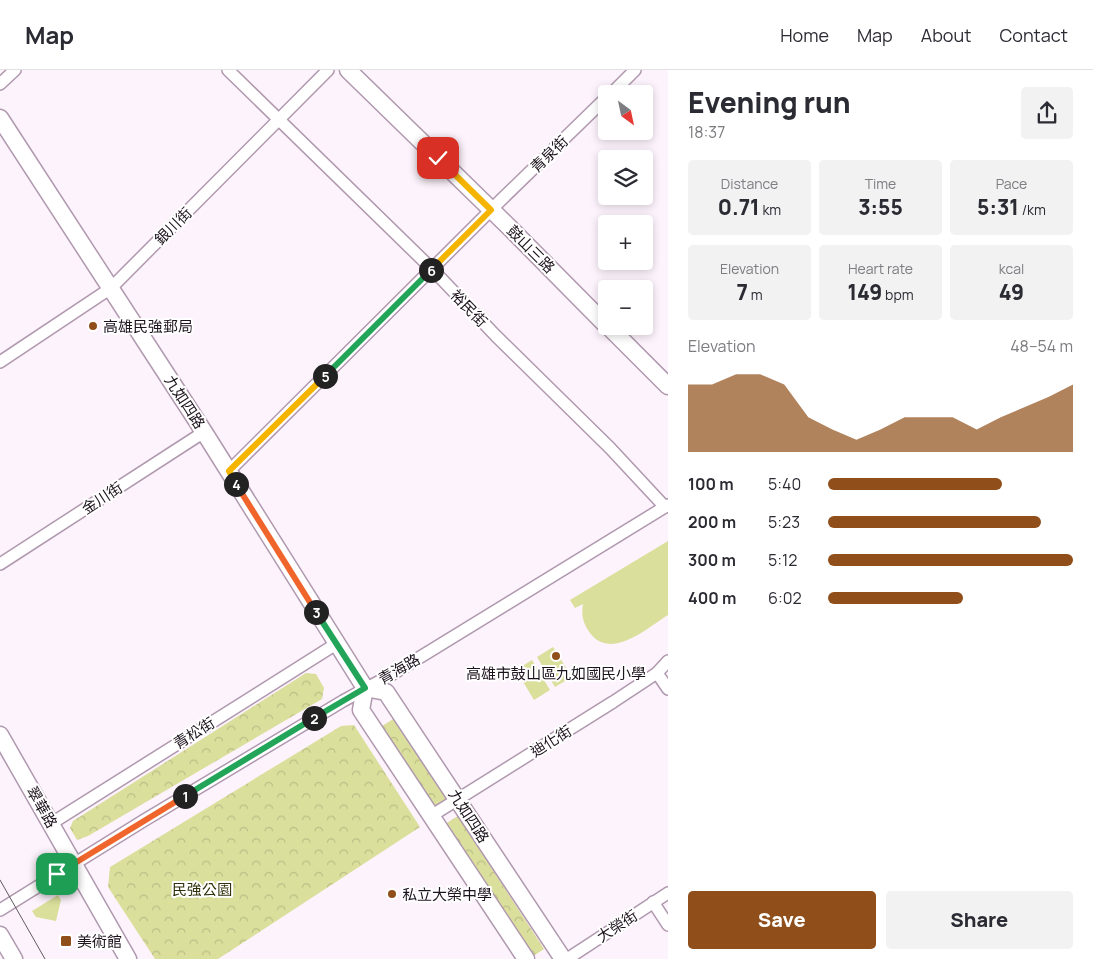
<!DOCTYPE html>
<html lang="en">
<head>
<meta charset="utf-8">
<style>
	:root { --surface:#fff; --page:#f2f2f3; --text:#2b2b33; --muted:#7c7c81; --line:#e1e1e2; --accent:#904f1a }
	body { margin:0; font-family:Manrope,"Noto Sans TC",sans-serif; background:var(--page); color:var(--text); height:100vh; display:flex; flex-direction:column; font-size:19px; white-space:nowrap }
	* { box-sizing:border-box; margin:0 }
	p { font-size:16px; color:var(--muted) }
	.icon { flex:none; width:28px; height:28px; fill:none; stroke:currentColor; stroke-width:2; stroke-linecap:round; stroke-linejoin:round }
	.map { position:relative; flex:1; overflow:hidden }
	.panel { display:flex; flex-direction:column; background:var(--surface); width:425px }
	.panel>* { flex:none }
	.needle { width:32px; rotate:147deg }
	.buttons { position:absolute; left:598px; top:15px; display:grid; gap:10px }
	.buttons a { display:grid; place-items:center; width:55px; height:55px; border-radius:5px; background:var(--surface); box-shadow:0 2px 8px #0003; font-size:25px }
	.pin { position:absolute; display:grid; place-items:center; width:42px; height:42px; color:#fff; margin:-21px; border-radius:10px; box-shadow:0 2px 8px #0006 }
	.km { position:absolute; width:25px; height:25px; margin:-12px; border-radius:50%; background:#222; color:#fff; font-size:14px; line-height:25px; text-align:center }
	.round { display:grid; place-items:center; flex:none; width:52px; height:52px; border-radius:5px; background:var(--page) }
	.overview { display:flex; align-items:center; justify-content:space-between; height:85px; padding:0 20px }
	h1 { font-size:28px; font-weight:800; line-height:38px }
	.figures { display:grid; grid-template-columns:repeat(3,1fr); gap:8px; height:85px; padding:5px 20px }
	.figures div { display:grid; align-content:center; border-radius:5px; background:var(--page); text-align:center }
	.figures b { font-size:21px; font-weight:800 }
	.figures small { font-size:14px; font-weight:400 }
	.figures p { font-size:14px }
	.chart { height:140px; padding:10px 20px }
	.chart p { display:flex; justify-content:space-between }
	.chart svg { width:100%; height:90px; margin-top:5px; fill:var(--accent); opacity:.7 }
	.cta { display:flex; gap:10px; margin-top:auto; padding:10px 20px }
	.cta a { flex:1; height:58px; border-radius:5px; background:var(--accent); color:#fff; font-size:20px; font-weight:800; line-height:58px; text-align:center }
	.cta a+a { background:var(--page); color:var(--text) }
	ul { padding:0 20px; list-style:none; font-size:16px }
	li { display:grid; grid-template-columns:80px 60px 1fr; align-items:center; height:38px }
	li i { height:12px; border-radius:6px; background:var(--accent) }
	header { display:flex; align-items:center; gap:30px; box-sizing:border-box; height:70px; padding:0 25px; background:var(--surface); border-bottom:1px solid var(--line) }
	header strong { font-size:24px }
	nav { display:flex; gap:28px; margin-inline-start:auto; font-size:18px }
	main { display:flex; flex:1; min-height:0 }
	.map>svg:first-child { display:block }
	.green { fill:#dbdf9c }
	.park { fill:url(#park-crowns) }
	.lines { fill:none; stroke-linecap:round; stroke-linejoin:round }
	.street-casing { stroke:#b098af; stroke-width:14 }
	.secondary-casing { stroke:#b098af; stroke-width:19 }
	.street { stroke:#fff; stroke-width:11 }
	.secondary { stroke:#fff; stroke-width:16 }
	.tram { stroke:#615860; stroke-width:1 }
	.split-1-casing { stroke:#fff; stroke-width:10 }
	.split-2-casing { stroke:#fff; stroke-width:10 }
	.split-3-casing { stroke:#fff; stroke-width:10 }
	.split-4-casing { stroke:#fff; stroke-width:10 }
	.split-5-casing { stroke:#fff; stroke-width:10 }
	.split-6-casing { stroke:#fff; stroke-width:10 }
	.split-7-casing { stroke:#fff; stroke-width:10 }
	.split-1 { stroke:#f0652b; stroke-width:6 }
	.split-2 { stroke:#22a559; stroke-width:6 }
	.split-3 { stroke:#22a559; stroke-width:6 }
	.split-4 { stroke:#f0652b; stroke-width:6 }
	.split-5 { stroke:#f5b400; stroke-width:6 }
	.split-6 { stroke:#22a559; stroke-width:6 }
	.split-7 { stroke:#f5b400; stroke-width:6 }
	.poi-dot { fill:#904f1a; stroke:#fff; stroke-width:2 }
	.labels { text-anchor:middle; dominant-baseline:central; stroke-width:4; stroke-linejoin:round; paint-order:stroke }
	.street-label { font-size:15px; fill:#1c141c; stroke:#fff }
	.poi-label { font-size:15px; fill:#1c141c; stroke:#fff; text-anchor:start }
	.park-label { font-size:15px; fill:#31320b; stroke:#fff }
</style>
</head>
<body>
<header>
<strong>Map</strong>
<nav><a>Home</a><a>Map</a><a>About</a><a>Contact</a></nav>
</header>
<main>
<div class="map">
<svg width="668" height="889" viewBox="0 0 668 889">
	<defs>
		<pattern id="park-crowns" width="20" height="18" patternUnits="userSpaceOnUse" patternTransform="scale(1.25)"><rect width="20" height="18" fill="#dbdf9c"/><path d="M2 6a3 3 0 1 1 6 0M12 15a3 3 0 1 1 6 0" fill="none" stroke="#bbbe86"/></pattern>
	</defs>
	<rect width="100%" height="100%" fill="#fdf3fc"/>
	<g class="green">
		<path d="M668 471V545C647 558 611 591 590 563 583 553 581 546 583 534L575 538 570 530Z"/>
		<polygon points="553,577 572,607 555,617 537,587"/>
		<polygon points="532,590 550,620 534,630 516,600"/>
		<polygon points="58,825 61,830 56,851 36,847 32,841"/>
	</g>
	<g class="park">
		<polygon points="306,603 316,604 324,618 322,629 88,766 77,770 70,758 73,751"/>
		<polygon points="395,648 447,730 434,738 382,656"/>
		<polygon points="354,655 420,757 218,889 155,889 108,817 110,797 341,656"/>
		<polygon points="458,746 544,879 532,887 445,754"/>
	</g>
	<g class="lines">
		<g class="street-casing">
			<g id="street">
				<polyline points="228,0 432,199 496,266 610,378 665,437"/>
				<polyline points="0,14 15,0"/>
				<polyline points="611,24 635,0"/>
				<polyline points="0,292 111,218 328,0"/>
				<polyline points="229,401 502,129 606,28"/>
				<polyline points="0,494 204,362"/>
				<polyline points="657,603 668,619"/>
				<polyline points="431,746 613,632 657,603 668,591"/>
				<polyline points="52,753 336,574"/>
				<polyline points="653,832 668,855"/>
				<polyline points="0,840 143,751 343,631 391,605 668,435"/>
				<polyline points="567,889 668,823"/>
			</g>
		</g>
		<g class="secondary-casing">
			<g id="secondary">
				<polyline points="348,0 510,158 606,255"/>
				<polyline points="0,48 204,362 365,618 361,640 526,889"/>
				<polyline points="608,256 668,316"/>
				<polyline points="365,618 386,622 563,889"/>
				<polyline points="0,665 128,889"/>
				<polyline points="0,865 14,889"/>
			</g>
		</g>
		<use href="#street" class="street"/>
		<use href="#secondary" class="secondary"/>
		<polyline class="tram" points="0,810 45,889"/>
	</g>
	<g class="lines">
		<g class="split-1-casing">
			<polyline id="split-1" points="57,804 185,726"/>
		</g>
		<g class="split-2-casing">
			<polyline id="split-2" points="185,726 314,648"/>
		</g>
		<g class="split-3-casing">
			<polyline id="split-3" points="314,648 365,618 316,542"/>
		</g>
		<g class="split-4-casing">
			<polyline id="split-4" points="236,414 316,542"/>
		</g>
		<g class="split-5-casing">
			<polyline id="split-5" points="236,414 229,401 325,306"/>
		</g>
		<g class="split-6-casing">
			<polyline id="split-6" points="325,306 431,200"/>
		</g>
		<g class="split-7-casing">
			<polyline id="split-7" points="431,200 491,140 438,88"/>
		</g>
		<use href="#split-1" class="split-1"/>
		<use href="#split-2" class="split-2"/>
		<use href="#split-3" class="split-3"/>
		<use href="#split-4" class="split-4"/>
		<use href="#split-5" class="split-5"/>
		<use href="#split-6" class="split-6"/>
		<use href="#split-7" class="split-7"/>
	</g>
	<g class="poi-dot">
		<circle cx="93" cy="256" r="5"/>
		<circle cx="556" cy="586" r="5"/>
		<circle cx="392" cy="824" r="5"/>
		<rect x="60" y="865" width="12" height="12" rx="2.5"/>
	</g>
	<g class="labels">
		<g class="street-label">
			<text transform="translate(549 84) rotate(-44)">青泉街</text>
			<text transform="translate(173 156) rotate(-45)">銀川街</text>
			<text transform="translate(531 179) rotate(45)">鼓山三路</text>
			<text transform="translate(469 238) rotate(46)">裕民街</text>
			<text transform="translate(185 332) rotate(57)">九如四路</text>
			<text transform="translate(102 428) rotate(-33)">金川街</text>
			<text transform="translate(399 599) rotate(-30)">青海路</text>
			<text transform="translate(194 663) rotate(-32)">青松街</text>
			<text transform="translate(551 671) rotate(-32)">迪化街</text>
			<text transform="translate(42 737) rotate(60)">翠華路</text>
			<text transform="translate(469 746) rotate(57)">九如四路</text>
			<text transform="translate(617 856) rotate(-33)">大榮街</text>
		</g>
		<g class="poi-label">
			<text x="103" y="256">高雄民強郵局</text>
			<text x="556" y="603" text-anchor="middle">高雄市鼓山區九如國民小學</text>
			<text x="402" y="824">私立大榮中學</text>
			<text x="77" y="871">美術館</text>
		</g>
		<g class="park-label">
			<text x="202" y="819">民強公園</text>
		</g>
	</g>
</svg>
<div class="buttons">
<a><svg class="needle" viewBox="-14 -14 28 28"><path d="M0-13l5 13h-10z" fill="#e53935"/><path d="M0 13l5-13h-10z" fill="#7c7c81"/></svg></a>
<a><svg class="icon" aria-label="layers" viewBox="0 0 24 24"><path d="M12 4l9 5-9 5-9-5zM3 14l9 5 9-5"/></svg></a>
<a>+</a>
<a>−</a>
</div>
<div class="pin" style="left:57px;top:804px;background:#1e9e55"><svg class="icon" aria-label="arrive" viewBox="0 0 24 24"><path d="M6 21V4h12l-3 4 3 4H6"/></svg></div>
<div class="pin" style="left:438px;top:88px;background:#d93025"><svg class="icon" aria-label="check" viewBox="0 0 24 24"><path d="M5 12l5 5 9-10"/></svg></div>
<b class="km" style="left:185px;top:726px">1</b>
<b class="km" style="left:314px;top:648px">2</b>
<b class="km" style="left:316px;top:542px">3</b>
<b class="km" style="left:236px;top:414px">4</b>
<b class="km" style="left:325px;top:306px">5</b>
<b class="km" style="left:431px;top:200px">6</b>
</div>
<section class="panel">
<div class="overview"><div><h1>Evening run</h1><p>18:37</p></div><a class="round"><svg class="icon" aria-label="share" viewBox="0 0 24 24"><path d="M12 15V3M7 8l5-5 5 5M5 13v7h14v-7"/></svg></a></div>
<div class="figures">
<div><p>Distance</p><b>0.71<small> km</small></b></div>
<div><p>Time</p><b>3:55</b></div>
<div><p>Pace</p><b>5:31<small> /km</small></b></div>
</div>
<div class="figures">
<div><p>Elevation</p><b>7<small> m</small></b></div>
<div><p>Heart rate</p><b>149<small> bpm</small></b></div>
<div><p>kcal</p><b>49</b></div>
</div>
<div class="chart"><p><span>Elevation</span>48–54 m</p>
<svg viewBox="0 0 160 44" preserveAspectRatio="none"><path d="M0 44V11L10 11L20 6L30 6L40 11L50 27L60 33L70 38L80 33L90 27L100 27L110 27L120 33L130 27L140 22L150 17L160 11V44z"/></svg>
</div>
<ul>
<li><b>100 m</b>5:40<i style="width:71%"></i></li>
<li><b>200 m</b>5:23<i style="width:87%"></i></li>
<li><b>300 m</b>5:12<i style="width:100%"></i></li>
<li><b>400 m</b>6:02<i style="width:55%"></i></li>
</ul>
<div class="cta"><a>Save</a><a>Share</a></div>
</section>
</main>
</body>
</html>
